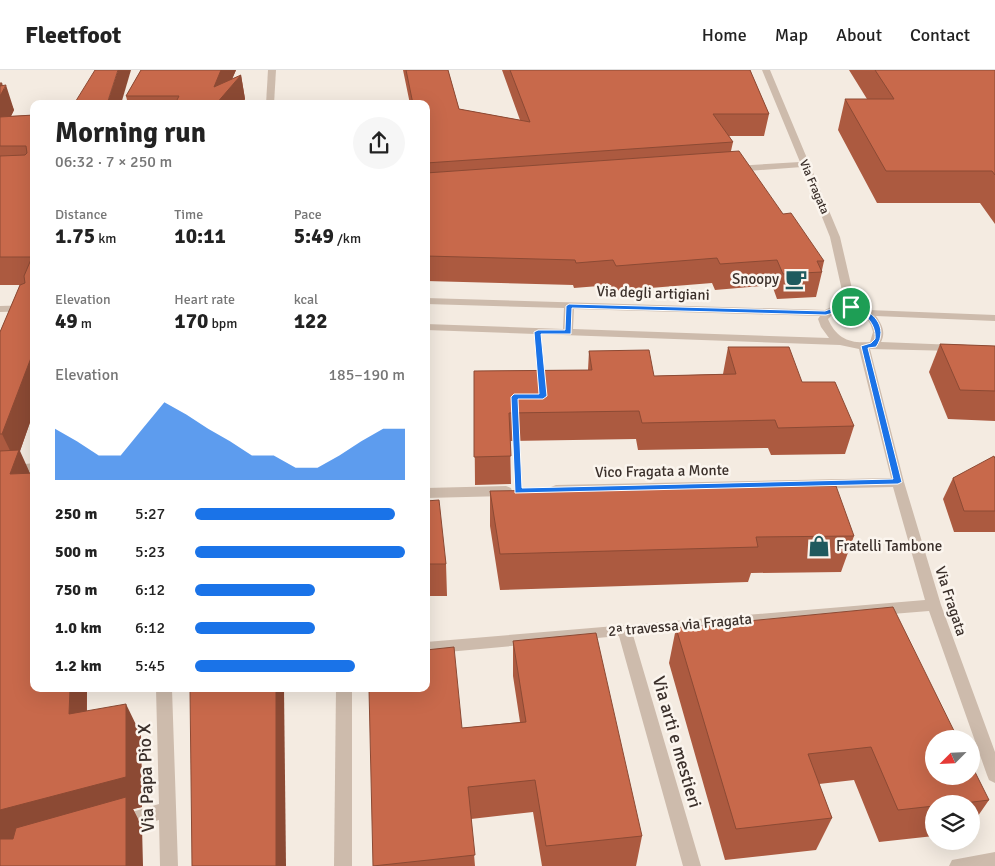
<!DOCTYPE html>
<html lang="en">
<head>
<meta charset="utf-8">
<style>
	:root { --surface:#fff; --page:#f6f6f6; --text:#222; --muted:#767676; --line:#e0e0e0; --accent:#1a73e8 }
	body { margin:0; font-family:Signika,sans-serif; background:var(--page); color:var(--text); height:100vh; display:flex; flex-direction:column; font-size:19px; white-space:nowrap }
	* { box-sizing:border-box; margin:0 }
	p { font-size:16px; color:var(--muted) }
	.icon { flex:none; width:28px; height:28px; fill:none; stroke:currentColor; stroke-width:2; stroke-linecap:round; stroke-linejoin:round }
	.map { position:relative; flex:1; overflow:hidden }
	.side { position:absolute; left:30px; top:30px; width:400px; height:592px; display:flex; flex-direction:column; background:var(--surface); border-radius:10px; box-shadow:0 5px 20px #0002 }
	.side>* { flex:none }
	.needle { width:32px; rotate:246deg }
	.buttons { position:absolute; left:925px; top:660px; display:grid; gap:10px }
	.buttons a { display:grid; place-items:center; width:55px; height:55px; border-radius:50%; background:var(--surface); box-shadow:0 5px 20px #0002; font-size:25px }
	.pin { position:absolute; display:grid; place-items:center; width:42px; height:42px; color:#fff; margin:-21px; border:2px solid #fff; border-radius:50%; box-shadow:0 1px 5px #0007 }
	.round { display:grid; place-items:center; flex:none; width:52px; height:52px; border-radius:26px; background:var(--page) }
	.overview { display:flex; align-items:center; justify-content:space-between; height:85px; padding:0 25px }
	h1 { font-size:28px; font-weight:700; line-height:38px }
	.stats { display:grid; grid-template-columns:repeat(3,1fr); gap:8px; height:85px; padding:5px 25px }
	.stats div { display:grid; align-content:center }
	.stats b { font-size:21px; font-weight:700 }
	.stats small { font-size:14px; font-weight:400 }
	.stats p { font-size:14px }
	.chart { height:140px; padding:10px 25px }
	.chart p { display:flex; justify-content:space-between }
	.chart svg { width:100%; height:90px; margin-top:5px; fill:var(--accent); opacity:.7 }
	ul { padding:0 25px; list-style:none; font-size:16px }
	li { display:grid; grid-template-columns:80px 60px 1fr; align-items:center; height:38px }
	li i { height:12px; border-radius:6px; background:var(--accent) }
	header { display:flex; align-items:center; gap:30px; box-sizing:border-box; height:70px; padding:0 25px; background:var(--surface); border-bottom:1px solid var(--line) }
	header strong { font-size:24px }
	nav { display:flex; gap:28px; margin-inline-start:auto; font-size:18px }
	.map>svg:first-child { display:block }
	.lines { fill:none; stroke-linecap:round; stroke-linejoin:round }
	.path-far1 { stroke:#b9a596; stroke-width:2.5; stroke-dasharray:2 2; stroke-linecap:butt }
	.path { stroke:#b9a596; stroke-width:3; stroke-dasharray:2.5 2.5; stroke-linecap:butt }
	.street { fill:#cdbbac; fill-rule:evenodd }
	.wall { fill:#ac5a40 }
	.shaded-wall { fill:#8c4a34 }
	.building { fill:#c8694b; stroke:#8c4a34 }
	.route { fill:#1a73e8; stroke:#fff; fill-rule:evenodd }
	.labels { text-anchor:middle; dominant-baseline:central; stroke-width:5; stroke-linejoin:round; paint-order:stroke }
	.far-street-label { font-size:12px; fill:#3b302b; stroke:#fbf5ee }
	.poi-label { font-size:15px; fill:#3b302b; stroke:#fbf5ee; text-anchor:end }
	.street-label { font-size:15px; fill:#3b302b; stroke:#fbf5ee }
	.near-street-label { font-size:18px; fill:#3b302b; stroke:#fbf5ee }
</style>
</head>
<body>
<header>
<strong>Fleetfoot</strong>
<nav><a>Home</a><a>Map</a><a>About</a><a>Contact</a></nav>
</header>
<div class="map">
<svg width="995" height="796" viewBox="0 0 995 796">
	<rect width="100%" height="100%" fill="#f4ebe1"/>
	<g class="lines">
		<polyline class="path-far1" points="539,285 541,303"/>
		<polyline class="path" points="516,367 517,398"/>
		<g class="street">
			<polygon points="268,0 276,0 274,34 266,34"/>
			<path d="M762 0H770L840 167 856 236 868 240 995 245V251L876 246C882 255 886 262 881 272L956 275 961 278 956 281 870 279 904 412 941 535 995 682V713L989 710 987 705 929 541 633 565 701 796H683L619 566 426 584V572L925 530 893 417 556 425 551 423 550 420 551 417 556 415 891 408 859 279 840 275 426 260V254L563 259 564 238 426 234V228L825 240 833 236 845 234 830 167 802 97 735 102 731 99 735 96 800 92ZM574 239 820 246 818 249 821 257 829 268 573 259ZM843 240C858 241 870 246 873 262L870 272C850 274 836 268 828 249L835 242Z"/>
			<polygon points="34,235 34,241 0,242 0,236"/>
			<polygon points="34,393 34,401 0,405 0,397"/>
			<polygon points="506,416 511,418 512,421 511,424 506,426 426,428 426,418"/>
			<polygon points="156,619 172,619 178,796 160,796 159,750 121,761 115,759 112,753 115,747 159,734"/>
			<polygon points="336,619 352,619 352,796 334,796"/>
			<polygon points="995,782 995,796 949,796 952,790"/>
		</g>
	</g>
	<g class="wall">
		<polygon points="141,0 236,0 232,9 241,5 245,29 242,34 128,34 126,26"/>
		<polygon points="403,0 448,0 459,39 520,50 502,0 750,0 769,44 764,66 729,66 733,72 731,81 783,144 824,191 822,200 822,202 816,227 777,229 772,215 715,220 712,213 613,221 611,215 574,218 573,215 426,211 426,34 410,34"/>
		<polygon points="849,0 995,0 995,154 980,133 877,133 838,60 845,29 867,29"/>
		<polygon points="0,13 3,16 14,40 11,46 34,45 34,341 20,381 34,619 87,619 87,641 141,665 142,737 133,739 142,757 0,796 0,262 20,215 0,215"/>
		<polygon points="940,274 995,276 995,351 948,349 929,302"/>
		<polygon points="728,277 802,312 854,356 845,384 771,385 768,378 638,380 636,369 510,371 511,414 475,415 474,301 588,300 589,281 654,306 723,304"/>
		<polygon points="995,389 995,462 954,462 943,429 953,408"/>
		<polygon points="490,421 854,466 841,502 751,503 748,512 500,520 490,456"/>
		<polygon points="426,431 446,494 447,526 426,526"/>
		<polygon points="676,558 989,730 971,756 971,734 934,734 934,766 879,772 854,710 819,714 832,748 816,780 725,790 669,593"/>
		<polygon points="513,571 642,766 636,796 542,796 533,742 471,749 475,796 373,796 462,658 520,652 513,606"/>
	</g>
	<g class="shaded-wall">
		<polygon points="118,0 131,0 121,34 107,34"/>
		<polygon points="221,0 236,0 227,21 241,5 245,29 242,34 216,34 214,17"/>
		<polygon points="2,13 4,19 6,15 14,40 0,69 0,16"/>
		<polygon points="34,280 34,341 20,381 34,412 10,404 15,391 2,364"/>
		<polygon points="70,619 87,619 86,675 69,644"/>
		<polygon points="276,619 284,619 286,796 276,796"/>
		<polygon points="126,634 141,665 142,737 133,739 142,757 143,796 126,796 0,777 0,740"/>
	</g>
	<g class="building">
		<polygon points="95,0 118,0 107,34 74,34"/>
		<polygon points="141,0 221,0 214,17 241,5 216,34 175,34 179,26 126,26"/>
		<polygon points="406,0 448,0 459,39 530,52 510,0 750,0 769,44 713,44 733,72 426,93 426,34 413,34"/>
		<polygon points="875,0 995,0 995,105 992,101 886,101 845,29 894,29"/>
		<polygon points="0,13 2,13 0,16 6,15 0,26"/>
		<polygon points="34,45 34,280 2,364 0,364 0,262 20,215 25,213 24,206 32,187 0,187 0,86 25,85 27,83 26,76 0,76 0,47"/>
		<polygon points="739,81 783,144 791,143 824,191 817,191 822,202 783,204 777,190 720,194 717,188 616,196 613,190 576,193 575,190 426,186 426,103"/>
		<polygon points="940,274 995,276 995,321 960,320"/>
		<polygon points="728,277 789,277 802,312 835,312 854,356 778,358 775,350 642,353 639,341 509,343 511,386 474,387 474,301 592,300 589,281 649,280 654,306 736,304"/>
		<polygon points="19,380 10,404 34,403 34,619 70,619 69,644 126,634 126,707 0,740 0,381"/>
		<polygon points="994,386 995,389 995,441 964,441 953,408"/>
		<polygon points="836,416 854,466 756,467 758,477 500,484 490,421"/>
		<polygon points="439,430 446,494 426,494 426,431"/>
		<polygon points="893,537 958,669 934,669 934,706 971,706 971,694 989,730 957,734 934,734 934,736 898,740 871,677 808,684 832,748 736,759 676,558"/>
		<polygon points="596,563 642,766 546,776 535,710 468,717 475,785 373,796 369,619 426,619 426,580 454,577 462,658 526,652 513,571"/>
		<polygon points="190,619 276,619 276,796 192,796"/>
		<polygon points="126,727 126,796 0,796 0,769 13,769 16,758"/>
	</g>
	<path class="route" d="M569 234 825 241C834 238 842 233 852 235 872 239 890 257 876 277L868 278 902 412 898 414 515 423 511 327 514 324H539L534 262 538 260H565L566 236ZM572 238 826 245C831 244 836 241 841 239 858 235 877 251 875 269L871 273 861 276 893 409 522 418 518 329H543L547 326 541 264H571Z"/>
	<defs>
		<g id="cafe-bare" transform="scale(1.725)"><path d="M-5.5-4.5H6V0H3Q3 3.5 0 3.5H-2.5Q-5.5 3.5-5.5 0ZM3-3.2v2h1.7v-2ZM-6 4.5H4V6H-6Z" fill="#1f5a5e" stroke="#fbf5ee" stroke-width="2.5" paint-order="stroke"/></g>
		<g id="shop-bare" transform="scale(1.725)"><path d="M-5-2.5h2.3a2.7 3.5 0 0 1 5.4 0H5L5.5 6h-11ZM-1.5-2.5h3a1.5 2.3 0 0 0-3 0Z" fill="#1f5a5e" stroke="#fbf5ee" stroke-width="2.5" paint-order="stroke"/></g>
	</defs>
	<g fill-rule="evenodd">
		<use href="#cafe-bare" x="796" y="209"/>
		<use href="#shop-bare" x="819" y="476"/>
	</g>
	<g class="labels">
		<g class="far-street-label">
			<text transform="translate(814 117) rotate(67)">Via Fragata</text>
		</g>
		<g class="poi-label">
			<text x="779" y="209">Snoopy</text>
			<text x="836" y="476" text-anchor="start">Fratelli Tambone</text>
		</g>
		<g class="street-label">
			<text transform="translate(653 223) rotate(2)">Via degli artigiani</text>
			<text transform="translate(662 401) rotate(-1)">Vico Fragata a Monte</text>
			<text transform="translate(951 531) rotate(72)">Via Fragata</text>
			<text transform="translate(680 555) rotate(-5)">2ª travessa via Fragata</text>
		</g>
		<g class="near-street-label">
			<text transform="translate(677 672) rotate(74)">Via arti e mestieri</text>
			<text transform="translate(146 708) rotate(-92)">Via Papa Pio X</text>
		</g>
	</g>
</svg>
<div class="buttons">
<a><svg class="needle" viewBox="-14 -14 28 28"><path d="M0-13l5 13h-10z" fill="#e53935"/><path d="M0 13l5-13h-10z" fill="#767676"/></svg></a>
<a><svg class="icon" aria-label="layers" viewBox="0 0 24 24"><path d="M12 4l9 5-9 5-9-5zM3 14l9 5 9-5"/></svg></a>
</div>
<div class="pin" style="left:851px;top:237px;background:#1e9e55"><svg class="icon" aria-label="arrive" viewBox="0 0 24 24"><path d="M6 21V4h12l-3 4 3 4H6"/></svg></div>
<section class="side">
<div class="overview"><div><h1>Morning run</h1><p>06:32 · 7 × 250 m</p></div><a class="round"><svg class="icon" aria-label="share" viewBox="0 0 24 24"><path d="M12 15V3M7 8l5-5 5 5M5 13v7h14v-7"/></svg></a></div>
<div class="stats">
<div><p>Distance</p><b>1.75<small> km</small></b></div>
<div><p>Time</p><b>10:11</b></div>
<div><p>Pace</p><b>5:49<small> /km</small></b></div>
</div>
<div class="stats">
<div><p>Elevation</p><b>49<small> m</small></b></div>
<div><p>Heart rate</p><b>170<small> bpm</small></b></div>
<div><p>kcal</p><b>122</b></div>
</div>
<div class="chart"><p><span>Elevation</span>185–190 m</p>
<svg viewBox="0 0 160 44" preserveAspectRatio="none"><path d="M0 44V19L10 25L20 32L30 32L40 19L50 6L60 12L70 19L80 25L90 32L100 32L110 38L120 38L130 32L140 25L150 19L160 19V44z"/></svg>
</div>
<ul>
<li><b>250 m</b>5:27<i style="width:95%"></i></li>
<li><b>500 m</b>5:23<i style="width:100%"></i></li>
<li><b>750 m</b>6:12<i style="width:57%"></i></li>
<li><b>1.0 km</b>6:12<i style="width:57%"></i></li>
<li><b>1.2 km</b>5:45<i style="width:76%"></i></li>
</ul>
</section>
</div>
</body>
</html>
